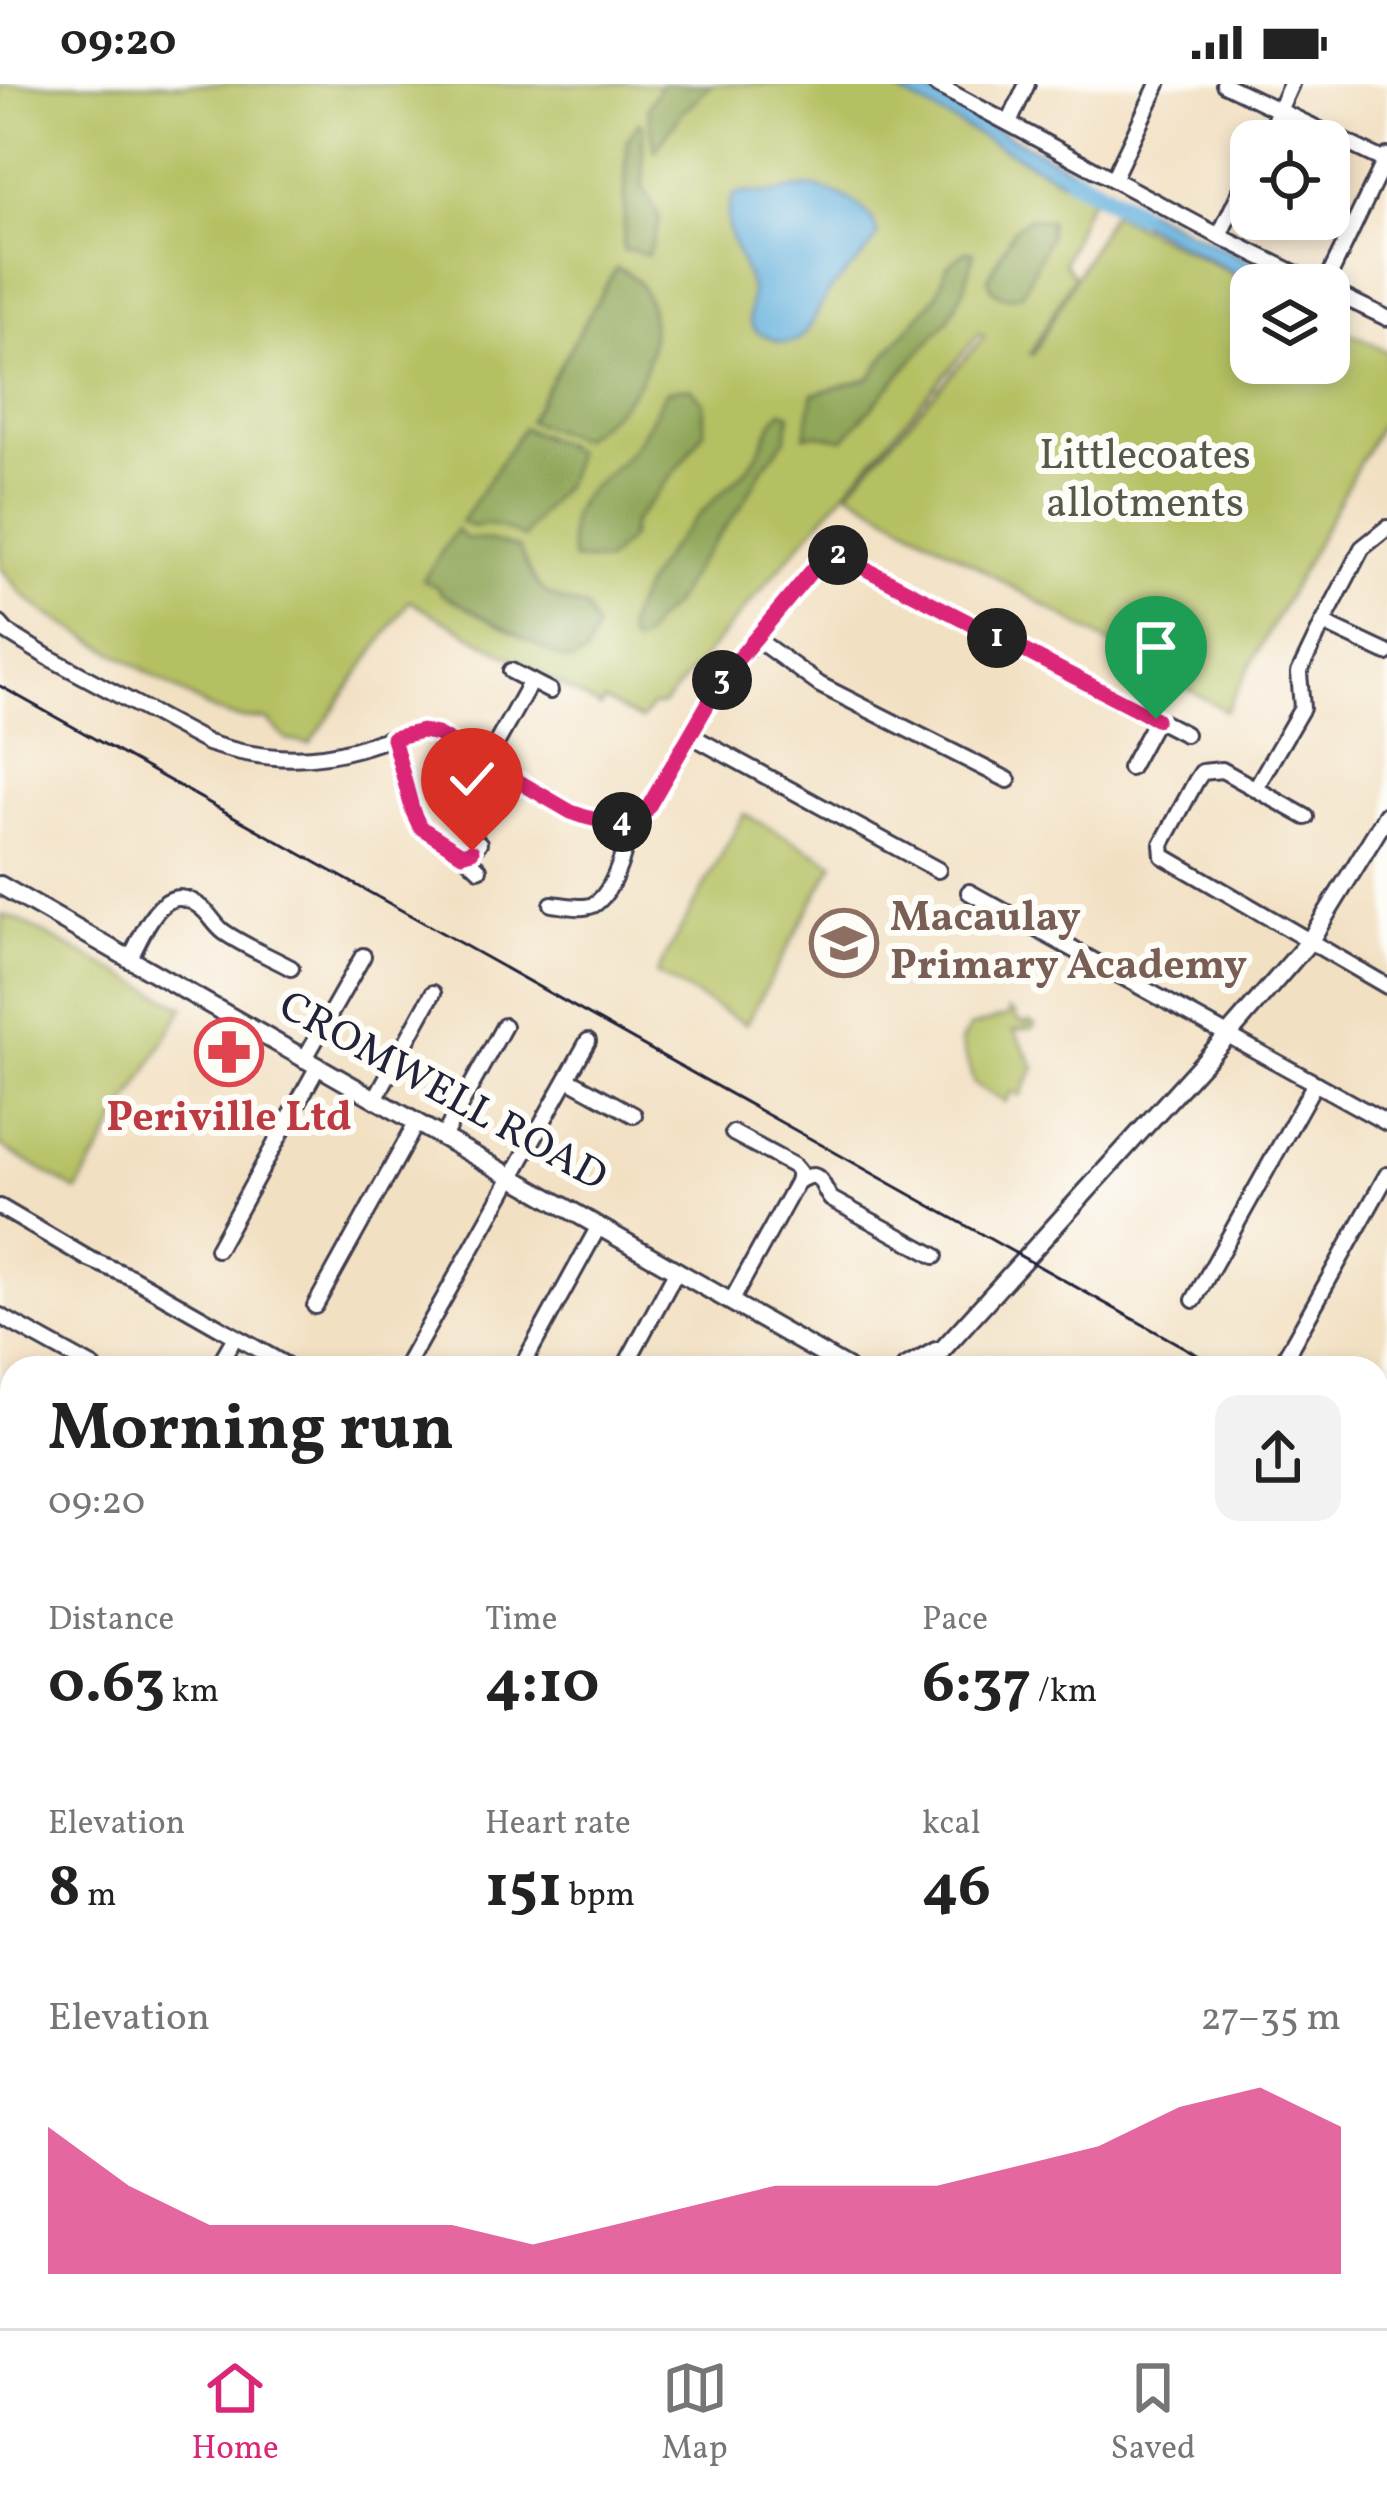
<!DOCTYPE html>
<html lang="en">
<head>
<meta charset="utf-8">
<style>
	:root { --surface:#fff; --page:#f2f2f2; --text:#222; --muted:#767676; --line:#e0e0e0; --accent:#db2777 }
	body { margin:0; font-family:Vollkorn,serif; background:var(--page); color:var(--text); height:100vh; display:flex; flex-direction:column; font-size:45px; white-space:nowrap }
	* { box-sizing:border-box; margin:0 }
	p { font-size:39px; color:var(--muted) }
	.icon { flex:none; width:66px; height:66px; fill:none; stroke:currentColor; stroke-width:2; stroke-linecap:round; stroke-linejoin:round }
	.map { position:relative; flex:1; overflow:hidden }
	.drawer { position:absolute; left:0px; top:1272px; width:1389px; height:972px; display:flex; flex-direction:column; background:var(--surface); border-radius:36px 36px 0 0; box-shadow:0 6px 18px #0003 }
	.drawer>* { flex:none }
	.controls { position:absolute; left:1230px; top:36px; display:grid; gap:24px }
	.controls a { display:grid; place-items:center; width:120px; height:120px; border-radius:24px; background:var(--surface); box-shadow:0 6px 18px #0003; font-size:60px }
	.pin { position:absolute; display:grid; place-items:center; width:102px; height:102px; color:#fff; margin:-123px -51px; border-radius:50% 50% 50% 0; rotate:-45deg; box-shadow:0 0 12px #0007 }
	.pin .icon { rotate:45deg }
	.km { position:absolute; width:60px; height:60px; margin:-30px; border-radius:50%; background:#222; color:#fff; font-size:33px; line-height:60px; text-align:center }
	.round { display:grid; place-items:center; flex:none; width:126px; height:126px; border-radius:24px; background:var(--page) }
	.summary { display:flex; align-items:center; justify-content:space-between; height:204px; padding:0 48px }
	h1 { font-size:66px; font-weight:700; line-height:90px }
	.figures { display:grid; grid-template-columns:repeat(3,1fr); gap:18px; height:204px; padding:12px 48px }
	.figures div { display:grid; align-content:center }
	.figures b { font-size:60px; font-weight:700 }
	.figures small { font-size:33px; font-weight:400 }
	.figures p { font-size:33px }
	.chart { height:336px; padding:24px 48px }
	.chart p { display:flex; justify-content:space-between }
	.chart svg { width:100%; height:216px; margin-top:12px; fill:var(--accent); opacity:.7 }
	.status { display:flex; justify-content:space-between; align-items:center; height:84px; padding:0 60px; background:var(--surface); direction:ltr }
	.status svg { height:33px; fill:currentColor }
	.tabs { display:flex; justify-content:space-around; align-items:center; height:168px; border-top:3px solid var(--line); background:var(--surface); font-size:33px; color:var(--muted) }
	.tabs a { display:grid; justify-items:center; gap:6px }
	.tabs .current { color:var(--accent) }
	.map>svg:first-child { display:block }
	.green { fill:#b5c062; stroke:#6c714e; stroke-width:3 }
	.forest { fill:#90a658; stroke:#59644a; stroke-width:3 }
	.water { fill:#64b0dd; stroke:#43698c; stroke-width:3 }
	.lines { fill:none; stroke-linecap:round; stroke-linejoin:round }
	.river { stroke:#64b0dd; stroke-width:21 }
	.minor-casing { stroke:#413e4f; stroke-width:20 }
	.tertiary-casing { stroke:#413e4f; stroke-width:22 }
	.primary-casing { stroke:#413e4f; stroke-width:27 }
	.minor { stroke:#fff; stroke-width:14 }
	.tertiary { stroke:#fff; stroke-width:16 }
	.primary { stroke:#fff; stroke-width:21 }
	.rail { stroke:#22223b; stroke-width:3 }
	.route-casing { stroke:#fff; stroke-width:24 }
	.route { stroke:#db2777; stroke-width:15 }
	.labels { text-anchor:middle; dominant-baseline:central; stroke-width:12; stroke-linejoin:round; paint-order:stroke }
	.park-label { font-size:42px; fill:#555949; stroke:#fdfcf7 }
	.education-label { font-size:42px; font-weight:bold; fill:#785e54; stroke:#fdfcf7; text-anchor:start }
	.street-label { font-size:42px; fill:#22223b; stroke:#fdfcf7 }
	.health-label { font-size:42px; font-weight:bold; fill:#be3a42; stroke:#fdfcf7 }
</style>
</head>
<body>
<div class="status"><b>09:20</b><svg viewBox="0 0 49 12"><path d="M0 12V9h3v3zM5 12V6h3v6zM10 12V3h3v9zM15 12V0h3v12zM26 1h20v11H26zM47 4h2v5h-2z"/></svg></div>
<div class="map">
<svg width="1387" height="2244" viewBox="0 0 1387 2244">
	<rect width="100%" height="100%" fill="#fdfcf7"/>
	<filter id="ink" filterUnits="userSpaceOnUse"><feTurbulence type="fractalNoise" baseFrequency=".00833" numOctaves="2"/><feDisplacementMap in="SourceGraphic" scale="24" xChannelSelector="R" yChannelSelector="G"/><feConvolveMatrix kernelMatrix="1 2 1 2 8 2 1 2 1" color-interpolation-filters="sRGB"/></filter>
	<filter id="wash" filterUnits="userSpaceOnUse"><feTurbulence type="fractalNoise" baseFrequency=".004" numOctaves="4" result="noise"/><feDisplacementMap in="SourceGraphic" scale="48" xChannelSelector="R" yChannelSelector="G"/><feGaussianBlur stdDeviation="2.7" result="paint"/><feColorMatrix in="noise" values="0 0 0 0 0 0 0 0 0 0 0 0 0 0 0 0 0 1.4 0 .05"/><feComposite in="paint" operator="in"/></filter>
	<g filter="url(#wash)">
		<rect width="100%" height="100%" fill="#f2e0c2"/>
		<g class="green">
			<polygon points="0,0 885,0 1092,113 1084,127 1064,179 1074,192 1030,270 1033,271 1111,129 1255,201 1251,201 1251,279 1329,279 1329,238 1387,268 1387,328 1226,627 848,407 984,253 980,249 663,621 652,622 641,636 604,617 600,623 409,517 310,660 287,656 267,636 237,634 214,627 46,529 25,513 0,483"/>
			<polygon points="744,730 834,779 746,940 656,890"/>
			<polygon points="2,831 18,836 184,923 77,1107 0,1062"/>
			<polygon points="1009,926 1016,930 1015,934 1026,940 1028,937 1035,940 1033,944 1014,946 1035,983 1020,1012 1011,1008 1005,1018 974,1000 961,958 970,943 1010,931"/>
		</g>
		<g class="forest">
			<polygon points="661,0 712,0 682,29 655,67 648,24"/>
			<path d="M639 38 644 43C640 63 647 82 642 102L660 134 648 171 631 166 623 167 627 57Z"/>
			<path d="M1029 134 1049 137V152L1023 209C1007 217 993 212 988 195L1013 146Z"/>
			<polygon points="966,167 974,168 965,203 948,236 844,355 814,350 805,352 813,310 870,294 889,267 937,211 947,182"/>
			<path d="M616 184C663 197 659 273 634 305 620 324 599 342 579 355L528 337Z"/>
			<path d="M679 304H691L704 319V347L683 378 633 439 629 455 606 478 573 476C559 409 596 408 631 366 646 348 654 327 666 308Z"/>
			<path d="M782 327 790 330 786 354 761 387 741 423 699 477 672 522 653 539 645 553 633 560C621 547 630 533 637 518 654 481 680 449 709 421 722 408 737 397 749 382 764 365 768 338 782 327Z"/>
			<path d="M523 344 574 366C574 406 538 422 524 454 506 446 493 437 473 443L461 438Z"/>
			<path d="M456 446 466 455H480L519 464C536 507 542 512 586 524L596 546 585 571 572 577 562 575 442 510 438 504 423 496Z"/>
		</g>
		<g class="water">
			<polygon points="885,0 911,0 1101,100 1092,113"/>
			<path d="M814 103C842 110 871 121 878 151 866 174 845 188 829 208 813 229 807 272 772 255 770 254 757 248 755 246 743 234 755 216 750 201 741 169 717 147 733 111 748 105 759 112 774 109 788 106 799 103 814 103Z"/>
			<polygon points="1117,111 1298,201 1257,201 1109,122"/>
		</g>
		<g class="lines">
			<polyline class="river" points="1073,94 1135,128"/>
		</g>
	</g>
	<g filter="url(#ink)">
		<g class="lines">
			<g class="minor-casing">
				<g id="minor">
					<polyline points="935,0 1219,152 1319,201"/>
					<polyline points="1224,0 1387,78"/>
					<polyline points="1009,39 1027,0"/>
					<polyline points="1265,57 1291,0"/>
					<polyline points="1113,95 1158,0"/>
					<polyline points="1219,152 1251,85"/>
					<polyline points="1325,201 1387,72"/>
					<polyline points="1329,206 1387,234"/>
					<polyline points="1323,539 1387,569"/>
					<path d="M0 540 7 548 46 572 208 659C256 675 307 679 356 665 380 658 404 648 429 648L571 727C594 737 626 745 646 727L725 592 829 466 1185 650"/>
					<polyline points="755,554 820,601 1008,696"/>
					<polyline points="511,587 550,607"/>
					<polyline points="690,651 938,786"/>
					<polyline points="393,654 413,728 420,743 462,769 479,785"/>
					<polyline points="486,678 531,597"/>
					<polyline points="1130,684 1156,636"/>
					<polyline points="1255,705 1302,624 1299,589 1323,539 1362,464 1387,444"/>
					<polyline points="1306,733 1222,686 1202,688 1196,697 1162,760 1163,772 1387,902"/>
					<polyline points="462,769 472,767 479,759"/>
					<polyline points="969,808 1387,1039"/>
					<path d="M552 820C563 821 582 826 593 821 613 810 630 759 627 738"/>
					<path d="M129 876C145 847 164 788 205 827 212 834 216 842 224 848 244 862 269 872 291 884"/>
					<polyline points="304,976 363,872"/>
					<polyline points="568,995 634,1031"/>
					<polyline points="375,1015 433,909"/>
					<polyline points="443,1053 504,942"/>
					<path d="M797 1098C822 1082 820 1101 831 1115L935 1172"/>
					<polyline points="0,1123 89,1175 131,1193 291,1284"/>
					<polyline points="217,1165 317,984"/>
					<polyline points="732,1216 797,1098 799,1088 794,1082 733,1049"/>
					<polyline points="1194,1216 1315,999"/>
					<polyline points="315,1222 417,1038"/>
					<polyline points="0,1232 94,1284"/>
					<polyline points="1287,1270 1387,1091"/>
					<polyline points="217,1284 235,1253"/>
					<polyline points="405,1284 588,957"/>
					<polyline points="521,1284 599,1142"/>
					<polyline points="624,1284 677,1186"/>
					<polyline points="1379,1328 1387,1313"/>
					<polyline points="0,1337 2,1337"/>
					<polyline points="0,1370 12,1371"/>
					<polyline points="0,1544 12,1551"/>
					<polyline points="1377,1554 1387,1548"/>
					<polyline points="0,1690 12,1670"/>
					<polyline points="0,1831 12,1853"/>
					<polyline points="0,1871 12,1866"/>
					<polyline points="1377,1920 1387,1913"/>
					<polyline points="1377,2050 1387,2065"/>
					<polyline points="1377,2202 1387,2212"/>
					<polyline points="306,2232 344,2244"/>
					<polyline points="1242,2232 1251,2244"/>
					<polyline points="46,2244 52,2232"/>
					<polyline points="160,2244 166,2232"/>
					<polyline points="272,2244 279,2232"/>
					<polyline points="389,2244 396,2232"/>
					<polyline points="508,2244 517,2232"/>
					<polyline points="603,2244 604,2232"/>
					<polyline points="720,2244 720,2232"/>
					<polyline points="848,2244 849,2232"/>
				</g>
			</g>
			<g class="tertiary-casing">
				<g id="tertiary">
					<polyline points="0,801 847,1284"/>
					<polyline points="905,1284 936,1267"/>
					<polyline points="931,1284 942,1266 1228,951 1309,858 1387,731"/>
				</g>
			</g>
			<g class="primary-casing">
				<g id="primary">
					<polyline points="1377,1569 1387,1575"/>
					<polyline points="0,2053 12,2049"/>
				</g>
			</g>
			<use href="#minor" class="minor"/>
			<use href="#tertiary" class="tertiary"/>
			<use href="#primary" class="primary"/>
			<g class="rail">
				<polyline points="0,602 1221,1284"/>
				<polyline points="1377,1378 1387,1383"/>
			</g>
		</g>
	</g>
	<g class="lines" filter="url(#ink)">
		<g class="route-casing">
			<path id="route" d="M472 767 462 770 420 743 413 728 393 654 422 647 437 650 571 728C594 737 626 745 646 727L724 592 829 466 1156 635"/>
		</g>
		<use href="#route" class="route"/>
	</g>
	<defs>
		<g id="school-ring" transform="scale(3.45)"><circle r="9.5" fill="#fdfcf7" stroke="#8d6e63" stroke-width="1.5"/><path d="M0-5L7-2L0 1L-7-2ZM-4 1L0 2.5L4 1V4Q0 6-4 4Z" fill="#8d6e63"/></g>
		<g id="pharmacy-ring" transform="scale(3.45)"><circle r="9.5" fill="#fdfcf7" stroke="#e0444e" stroke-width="1.5"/><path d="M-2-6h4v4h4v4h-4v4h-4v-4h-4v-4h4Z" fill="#e0444e"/></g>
	</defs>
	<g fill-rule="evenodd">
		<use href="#school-ring" x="844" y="859"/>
		<use href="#pharmacy-ring" x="229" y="968"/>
	</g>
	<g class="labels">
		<g class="park-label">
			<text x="1145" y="373">Littlecoates<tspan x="1145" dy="48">allotments</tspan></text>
		</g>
		<g class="education-label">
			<text x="890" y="835">Macaulay<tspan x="890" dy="48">Primary Academy</tspan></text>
		</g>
		<g class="street-label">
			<text transform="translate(442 1009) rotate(29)">CROMWELL ROAD</text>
		</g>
		<g class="health-label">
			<text x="229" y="1035">Periville Ltd</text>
		</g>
	</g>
</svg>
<div class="controls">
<a><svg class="icon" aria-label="locate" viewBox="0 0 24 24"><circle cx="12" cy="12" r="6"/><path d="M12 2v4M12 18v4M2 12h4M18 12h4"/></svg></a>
<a><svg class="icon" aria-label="layers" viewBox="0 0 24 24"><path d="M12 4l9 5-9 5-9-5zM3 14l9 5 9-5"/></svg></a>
</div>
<div class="pin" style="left:1156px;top:635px;background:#1e9e55"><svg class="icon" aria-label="arrive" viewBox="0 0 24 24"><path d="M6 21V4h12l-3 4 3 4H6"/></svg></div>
<div class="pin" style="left:472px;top:767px;background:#d93025"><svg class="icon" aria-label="check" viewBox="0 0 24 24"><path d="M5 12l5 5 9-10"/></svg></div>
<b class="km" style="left:997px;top:554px">1</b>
<b class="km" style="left:838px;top:471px">2</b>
<b class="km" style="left:722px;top:596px">3</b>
<b class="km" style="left:622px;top:738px">4</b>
<section class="drawer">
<div class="summary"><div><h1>Morning run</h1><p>09:20</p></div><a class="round"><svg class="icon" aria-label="share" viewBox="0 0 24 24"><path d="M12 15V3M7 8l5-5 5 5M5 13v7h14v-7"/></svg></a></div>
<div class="figures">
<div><p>Distance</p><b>0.63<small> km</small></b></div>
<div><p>Time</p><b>4:10</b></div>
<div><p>Pace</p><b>6:37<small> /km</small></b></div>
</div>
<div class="figures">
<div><p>Elevation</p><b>8<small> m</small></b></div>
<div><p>Heart rate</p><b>151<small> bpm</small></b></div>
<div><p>kcal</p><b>46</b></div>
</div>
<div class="chart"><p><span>Elevation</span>27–35 m</p>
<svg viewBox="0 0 160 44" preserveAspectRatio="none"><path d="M0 44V14L10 26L20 34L30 34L40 34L50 34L60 38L70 34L80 30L90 26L100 26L110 26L120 22L130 18L140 10L150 6L160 14V44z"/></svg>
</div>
</section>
</div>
<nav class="tabs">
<a class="current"><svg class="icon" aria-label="home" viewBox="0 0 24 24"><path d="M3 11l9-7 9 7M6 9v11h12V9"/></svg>Home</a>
<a><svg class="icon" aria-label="map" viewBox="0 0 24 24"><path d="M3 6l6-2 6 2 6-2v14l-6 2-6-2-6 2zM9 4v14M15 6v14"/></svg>Map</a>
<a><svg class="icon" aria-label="saved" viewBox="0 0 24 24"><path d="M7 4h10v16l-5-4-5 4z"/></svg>Saved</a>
</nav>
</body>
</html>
